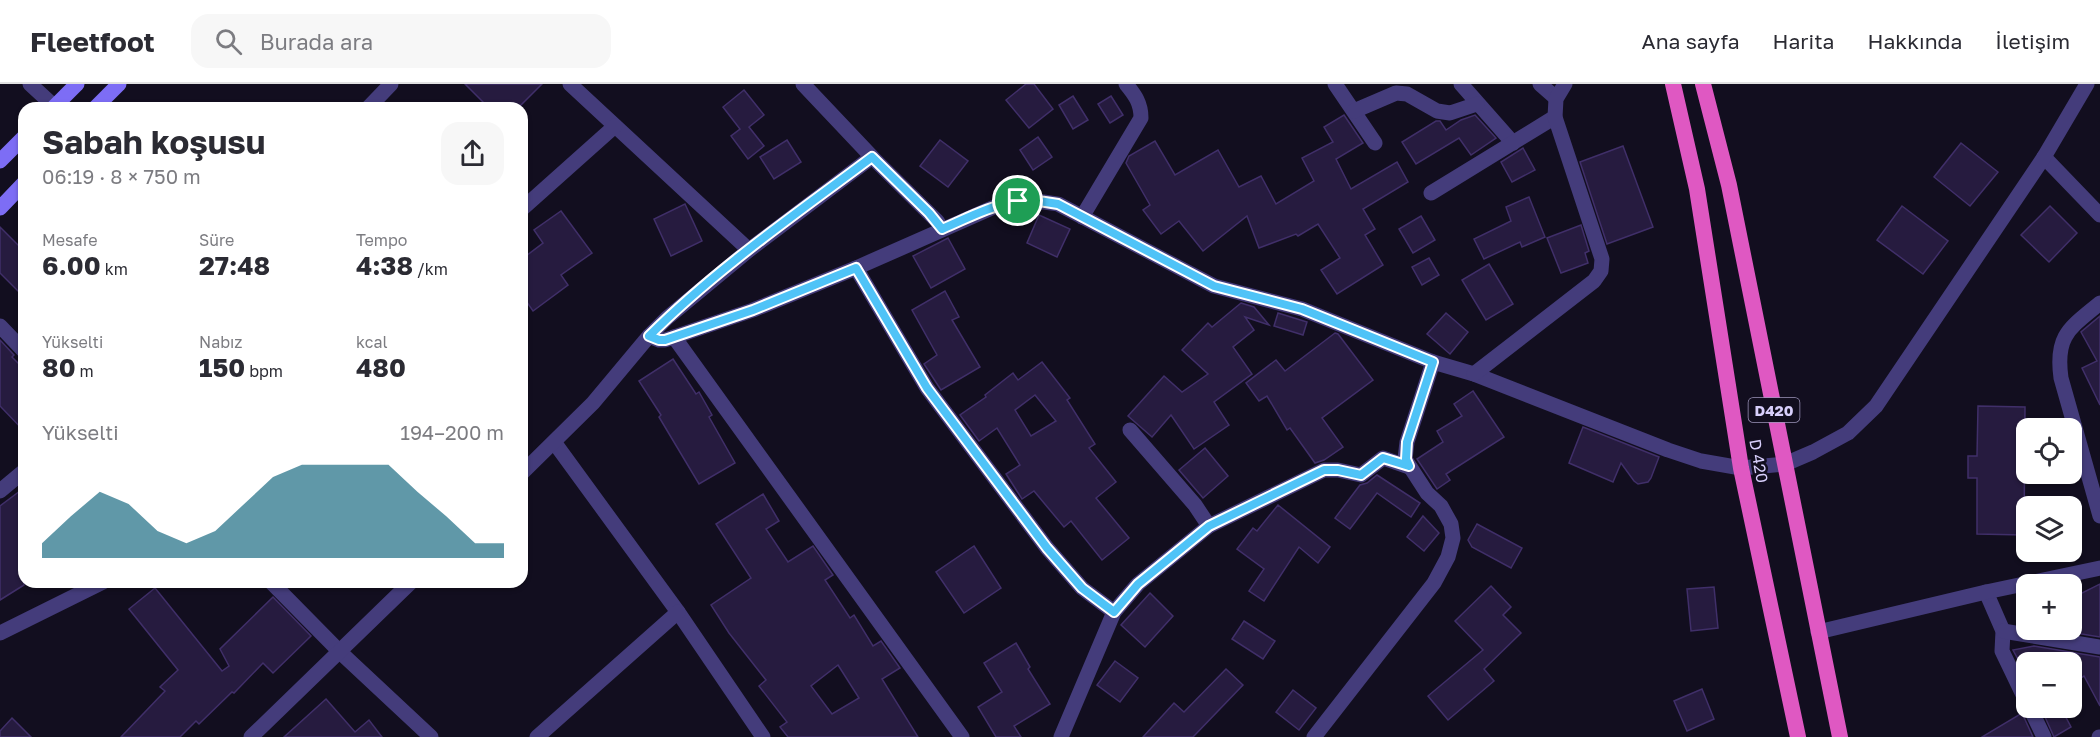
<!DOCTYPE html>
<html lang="tr">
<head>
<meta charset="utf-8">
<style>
	:root { --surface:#fff; --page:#f7f7f7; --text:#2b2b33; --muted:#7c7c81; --line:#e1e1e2; --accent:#1e6d84 }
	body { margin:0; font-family:"Golos Text",sans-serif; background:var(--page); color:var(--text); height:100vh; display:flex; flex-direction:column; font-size:22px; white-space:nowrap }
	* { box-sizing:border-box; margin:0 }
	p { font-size:20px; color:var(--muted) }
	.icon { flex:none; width:33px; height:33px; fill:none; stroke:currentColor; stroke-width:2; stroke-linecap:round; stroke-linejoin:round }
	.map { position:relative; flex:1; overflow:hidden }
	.sheet { position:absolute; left:18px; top:18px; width:510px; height:486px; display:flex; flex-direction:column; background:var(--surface); border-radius:18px; box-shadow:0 2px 4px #0004 }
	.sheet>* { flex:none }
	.tools { position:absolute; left:2016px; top:334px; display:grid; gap:12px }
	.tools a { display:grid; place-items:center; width:66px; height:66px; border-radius:12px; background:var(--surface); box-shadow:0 2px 4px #0004; font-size:30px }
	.pin { position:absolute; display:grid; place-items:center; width:51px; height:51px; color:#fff; margin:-26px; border:3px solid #fff; border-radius:50%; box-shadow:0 2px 6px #0007 }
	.round { display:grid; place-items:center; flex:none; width:63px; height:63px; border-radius:18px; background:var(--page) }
	.headline { display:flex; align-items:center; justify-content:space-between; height:102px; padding:0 24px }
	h1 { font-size:33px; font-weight:700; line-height:45px }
	.figures { display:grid; grid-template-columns:repeat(3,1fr); gap:9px; height:102px; padding:6px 24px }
	.figures div { display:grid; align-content:center }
	.figures b { font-size:26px; font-weight:700 }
	.figures small { font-size:16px; font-weight:400 }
	.figures p { font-size:16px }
	.chart { height:168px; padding:12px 24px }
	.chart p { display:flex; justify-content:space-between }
	.chart svg { width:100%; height:108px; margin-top:6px; fill:var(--accent); opacity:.7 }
	header { display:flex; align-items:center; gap:36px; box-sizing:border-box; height:84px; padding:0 30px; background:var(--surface); border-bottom:2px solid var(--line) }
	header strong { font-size:28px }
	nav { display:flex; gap:33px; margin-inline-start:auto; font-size:21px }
	.search { width:420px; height:54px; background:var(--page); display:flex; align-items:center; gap:15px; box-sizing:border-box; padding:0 21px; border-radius:18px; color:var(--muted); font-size:22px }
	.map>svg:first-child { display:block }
	.building { fill:#261b3f; stroke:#402f69; stroke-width:1.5; fill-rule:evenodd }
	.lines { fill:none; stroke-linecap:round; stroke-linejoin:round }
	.minor { stroke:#443c7b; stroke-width:15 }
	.secondary { stroke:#7d6df5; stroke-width:15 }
	.trunk { stroke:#df58c2; stroke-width:16 }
	.route-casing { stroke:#fff; stroke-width:12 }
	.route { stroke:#4fc3f7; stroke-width:8 }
	.labels { text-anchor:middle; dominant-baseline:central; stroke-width:5; stroke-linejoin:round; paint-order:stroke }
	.shield { fill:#120e1f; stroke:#9d95ba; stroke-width:1.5 }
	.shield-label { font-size:15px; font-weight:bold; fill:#d8cffc }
	.street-label { font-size:16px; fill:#d8cffc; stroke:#120e1f }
</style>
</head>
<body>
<header>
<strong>Fleetfoot</strong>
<div class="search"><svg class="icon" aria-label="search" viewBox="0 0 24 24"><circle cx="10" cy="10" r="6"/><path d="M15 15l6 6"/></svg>Burada ara</div>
<nav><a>Ana sayfa</a><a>Harita</a><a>Hakkında</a><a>İletişim</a></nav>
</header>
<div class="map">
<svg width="2100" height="653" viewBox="0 0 2100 653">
	<rect width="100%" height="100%" fill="#120e1f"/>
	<g class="building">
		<polygon points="465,0 542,0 518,24 489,24"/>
		<polygon points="1026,0 1034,0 1053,25 1029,44 1006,16"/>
		<polygon points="744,6 764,31 749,43 764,62 748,75 731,52 740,45 723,23"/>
		<polygon points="1073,12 1088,36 1073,45 1059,21"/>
		<polygon points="1111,12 1123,31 1110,39 1098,20"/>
		<polygon points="1344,31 1363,59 1336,75 1351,105 1397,78 1408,98 1363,125 1375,145 1365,151 1383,181 1337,210 1321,186 1340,174 1318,140 1298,152 1296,150 1259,164 1247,132 1203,167 1179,137 1161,150 1143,126 1150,121 1126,79 1129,72 1155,57 1175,91 1218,66 1239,103 1261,92 1276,120 1314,97 1302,74 1333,58 1324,43"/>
		<polygon points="1475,31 1496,54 1471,71 1459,54 1416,80 1402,58 1436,37 1440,37 1446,46 1461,36"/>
		<polygon points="1038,53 1052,73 1033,86 1020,66"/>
		<polygon points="787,56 801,78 774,95 760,73"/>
		<polygon points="940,56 968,77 948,103 920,82"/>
		<polygon points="1961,59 1998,88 1970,122 1934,93"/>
		<polygon points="1623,62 1653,143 1607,160 1580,78"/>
		<polygon points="1523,64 1535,86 1512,98 1501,78"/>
		<polygon points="1529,113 1545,153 1522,163 1520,158 1484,175 1474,155 1511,137 1506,123"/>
		<polygon points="685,120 702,157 671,172 654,135"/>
		<polygon points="1902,122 1948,157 1923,190 1877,156"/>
		<polygon points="2050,122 2077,149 2049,178 2021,151"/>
		<polygon points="561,127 592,169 561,191 568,201 533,227 522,211 522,175 543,159 534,146"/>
		<polygon points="1039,131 1070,145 1057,173 1027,159"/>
		<polygon points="1421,132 1435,156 1413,169 1399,145"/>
		<polygon points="1581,141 1589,167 1585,169 1588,179 1561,189 1547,154"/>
		<polygon points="0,143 24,167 24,213 0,189"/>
		<polygon points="948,154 965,185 931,204 913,172"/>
		<polygon points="1429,174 1439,191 1422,201 1412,183"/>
		<polygon points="1489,180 1513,220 1486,236 1462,196"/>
		<polygon points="945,207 959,233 952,236 980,283 941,306 924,280 937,271 912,226"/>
		<polygon points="1241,219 1254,223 1269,241 1245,233 1254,246 1233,263 1252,290 1214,318 1229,341 1194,365 1171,331 1152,353 1128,332 1164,292 1182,308 1208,290 1182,266 1208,239 1212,243"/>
		<polygon points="1278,229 1307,238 1303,251 1274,242"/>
		<polygon points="1446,229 1468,248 1450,270 1427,250"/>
		<polygon points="2100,232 2100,321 2082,284 2097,277 2081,248"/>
		<polygon points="1335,249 1338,250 1373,296 1322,334 1343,363 1324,376 1315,379 1290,344 1287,346 1267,312 1259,317 1246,299 1276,276 1285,287"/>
		<polygon points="0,256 14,271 12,273 24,285 24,347 0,322"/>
		<polygon points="673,275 696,310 699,308 712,331 709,333 735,379 699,400 659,333 661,331 639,297"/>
		<path d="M1042 278 1070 314 1067 316 1095 360 1089 364 1116 398 1096 414 1129 454 1102 476 1071 437 1064 443 1034 407 1022 415 1006 390 1020 381 997 344 979 357 960 331 986 313 985 311 1013 289 1018 296ZM1035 311 1056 337 1031 352 1015 326Z"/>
		<polygon points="1473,307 1504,353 1446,390 1450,396 1437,405 1417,375 1443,358 1437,347 1462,332 1454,320"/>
		<polygon points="1978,322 2025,323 2024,451 1977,450 1977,394 1968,394 1968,372 1977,372"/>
		<polygon points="1583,343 1659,373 1651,394 1648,398 1638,400 1634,397 1621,379 1613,398 1569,379"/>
		<polygon points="1205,364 1228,392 1203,414 1179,386"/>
		<polygon points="1377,391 1420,419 1411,433 1377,409 1350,445 1335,434 1360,401 1367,399"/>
		<polygon points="24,404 24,501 0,516 0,422"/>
		<path d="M763 410 779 437 766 445 788 478 813 462 833 491 825 496 850 534 854 531 873 562 881 557 900 584 882 595 918 653H788L780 643 787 638 759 602 766 596 729 549 711 521 751 494 716 440ZM838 581 859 614 832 630 811 602Z"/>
		<polygon points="1278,421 1330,463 1318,479 1299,463 1264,517 1249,507 1264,485 1237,465 1253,444 1257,447"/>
		<polygon points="1423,432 1439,449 1424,467 1407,453"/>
		<polygon points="1477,440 1522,464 1511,484 1472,463 1468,456"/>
		<polygon points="974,462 1001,504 964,529 936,488"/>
		<polygon points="2100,500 2100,553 2057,546 2072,546 2072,514"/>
		<polygon points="1491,502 1511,523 1503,531 1521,549 1484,585 1494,597 1448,636 1428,612 1483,566 1455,537"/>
		<polygon points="1714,503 1718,544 1691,547 1687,505"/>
		<polygon points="155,504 222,587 229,582 220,565 273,513 311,552 273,589 263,579 234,609 232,608 199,640 196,637 180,653 121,653 165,607 160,603 178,586 129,525"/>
		<polygon points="1150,509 1173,532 1145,563 1121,541"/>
		<polygon points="1244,537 1275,557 1263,575 1232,555"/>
		<polygon points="1016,559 1030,583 1028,585 1050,620 1014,642 1021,653 996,653 978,623 1002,608 984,579"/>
		<polygon points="2034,562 2100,573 2100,622 2084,592 2072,599 2072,579 2020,579 2013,566"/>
		<polygon points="1115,577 1138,594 1120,618 1097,601"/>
		<polygon points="1226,585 1243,601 1193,653 1143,653 1174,619 1184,628"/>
		<polygon points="1702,605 1714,635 1687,647 1674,617"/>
		<polygon points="1293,606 1316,624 1299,646 1276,628"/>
		<polygon points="326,615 355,648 369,636 382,653 284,653"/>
		<polygon points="2041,624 2061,624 2071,643 2054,653"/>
		<polygon points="2022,629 2033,653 1982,653"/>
		<polygon points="12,634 31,653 0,653 0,647"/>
	</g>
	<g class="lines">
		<g class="minor">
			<polyline points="30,0 56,24"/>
			<polyline points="570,0 749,166"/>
			<polyline points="803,0 872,73 937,137 942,145"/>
			<polyline points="1335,0 1375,59"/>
			<polyline points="1461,0 1513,59"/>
			<polyline points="1540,0 1556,14"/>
			<polyline points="368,24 391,0"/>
			<polyline points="1354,27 1396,9 1407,10 1437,27 1450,29 1477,20"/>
			<polyline points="2044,73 2100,131"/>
			<polyline points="1431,109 1555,33"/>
			<polyline points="522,125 615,42"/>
			<path d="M1082 133 1141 34C1141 19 1135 11 1126 0"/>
			<polyline points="856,184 927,304 1047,464 1082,504 1114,528"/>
			<path d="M2100 219C2070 244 2055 251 2061 294L2100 432"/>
			<polyline points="0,242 24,267"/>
			<path d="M649 252 659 256H665L753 226 856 184 1001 120C1021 116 1038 116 1058 120L1214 202 1302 225 1433 278 1474 290 1668 366 1701 377 1741 384 1785 380 1813 368 1848 349 1876 322 2044 73 2087 0"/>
			<polyline points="674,253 962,653"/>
			<polyline points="1474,290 1594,197 1601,187 1602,175 1555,33 1556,15 1565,0"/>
			<polyline points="1130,346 1195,421 1209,442"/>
			<polyline points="554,358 678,528 763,653"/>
			<polyline points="522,389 593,319 649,252 667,234 749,166 872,73"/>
			<polyline points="0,407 24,387"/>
			<polyline points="271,498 340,568 431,653"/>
			<polyline points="1986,508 2003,547 2002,567 2026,617"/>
			<polyline points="2003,547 2100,563"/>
			<polyline points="1818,548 1986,508 2100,484"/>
			<polyline points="0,549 103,498"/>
			<polyline points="2030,624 2044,653"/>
			<polyline points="251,653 411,498"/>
			<polyline points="537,653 678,528"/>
			<polyline points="1061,653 1114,528 1138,500 1209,442 1324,386 1338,386 1361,391 1383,374 1409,383"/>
			<polyline points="1314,653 1434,499 1448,473 1453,454 1451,440 1441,422 1427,409 1405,375 1407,358 1433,278"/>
			<polyline points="2099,653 2100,653"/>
		</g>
		<g class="secondary">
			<polyline points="53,24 77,0"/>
			<polyline points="95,24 119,0"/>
			<polyline points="0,77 24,53"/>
			<polyline points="0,124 24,99"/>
		</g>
		<g class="trunk">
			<polyline points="1673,0 1697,105 1741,384 1798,653"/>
			<polyline points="1703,0 1729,101 1840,653"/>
		</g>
	</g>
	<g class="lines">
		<g class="route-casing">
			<path id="route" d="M872 73 929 129 942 145C986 126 1009 110 1058 120L1214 202 1302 225 1433 278 1407 358 1406 375 1409 382 1383 374 1361 391 1338 386H1324L1209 442 1138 500 1114 528 1082 504 1047 464 927 304 856 184 753 226 665 256H659L649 252C716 185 796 130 872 73Z"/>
		</g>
		<use href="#route" class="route"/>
	</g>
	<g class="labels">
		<rect class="shield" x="1748.5" y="314" width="51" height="24" rx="4.5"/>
		<g class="shield-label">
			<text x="1774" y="326">D420</text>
		</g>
		<g class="street-label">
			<text transform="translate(1759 377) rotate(80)">D 420</text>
		</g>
	</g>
</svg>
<div class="tools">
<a><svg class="icon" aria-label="locate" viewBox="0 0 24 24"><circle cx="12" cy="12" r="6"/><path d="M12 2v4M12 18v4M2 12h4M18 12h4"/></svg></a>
<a><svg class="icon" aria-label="layers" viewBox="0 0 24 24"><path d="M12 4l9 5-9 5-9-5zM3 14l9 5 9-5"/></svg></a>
<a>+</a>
<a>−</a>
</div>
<div class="pin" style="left:1018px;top:117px;background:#1e9e55"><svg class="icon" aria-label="arrive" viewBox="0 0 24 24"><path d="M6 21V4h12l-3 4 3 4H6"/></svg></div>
<section class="sheet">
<div class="headline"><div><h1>Sabah koşusu</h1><p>06:19 · 8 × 750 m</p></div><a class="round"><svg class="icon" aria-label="share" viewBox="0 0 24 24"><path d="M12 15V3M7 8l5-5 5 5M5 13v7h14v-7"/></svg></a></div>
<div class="figures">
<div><p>Mesafe</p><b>6.00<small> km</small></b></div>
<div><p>Süre</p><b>27:48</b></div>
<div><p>Tempo</p><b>4:38<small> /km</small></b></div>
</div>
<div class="figures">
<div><p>Yükselti</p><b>80<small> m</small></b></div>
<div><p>Nabız</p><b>150<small> bpm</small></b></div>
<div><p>kcal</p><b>480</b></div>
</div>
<div class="chart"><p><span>Yükselti</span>194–200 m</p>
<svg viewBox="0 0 160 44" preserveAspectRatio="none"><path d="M0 44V38L10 27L20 17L30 22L40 33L50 38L60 33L70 22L80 11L90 6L100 6L110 6L120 6L130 17L140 27L150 38L160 38V44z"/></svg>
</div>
</section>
</div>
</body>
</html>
